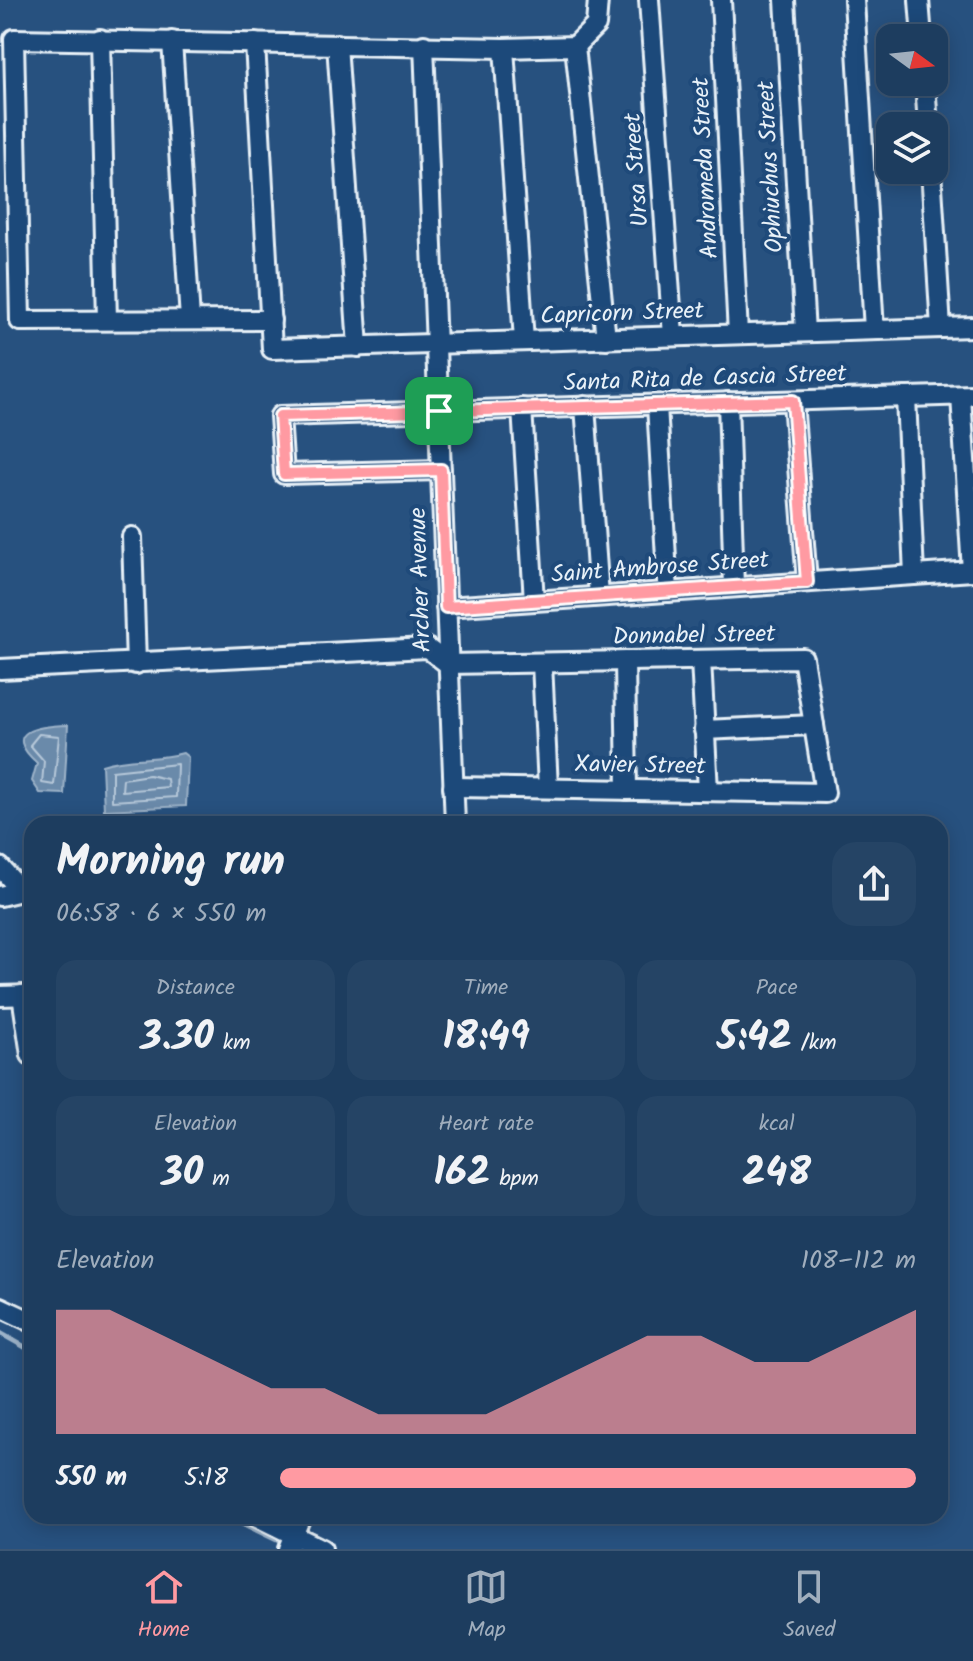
<!DOCTYPE html>
<html lang="en">
<head>
<meta charset="utf-8">
<style>
	:root { --surface:#1d3d5f; --page:#254465; --text:#f1f3f6; --muted:#a0aebd; --line:#3b5674; --accent:#ff9aa2 }
	body { margin:0; font-family:Kalam,sans-serif; background:var(--page); color:var(--text); height:100vh; display:flex; flex-direction:column; font-size:30px; white-space:nowrap }
	* { box-sizing:border-box; margin:0 }
	p { font-size:26px; color:var(--muted) }
	.icon { flex:none; width:44px; height:44px; fill:none; stroke:currentColor; stroke-width:2; stroke-linecap:round; stroke-linejoin:round }
	.map { position:relative; flex:1; overflow:hidden }
	.panel { position:absolute; left:24px; top:816px; width:924px; height:708px; display:flex; flex-direction:column; background:var(--surface); border-radius:24px; box-shadow:0 4px 20px #0003,0 0 0 2px var(--line) }
	.panel>* { flex:none }
	.needle { width:52px; rotate:105deg }
	.tools { position:absolute; left:876px; top:24px; display:grid; gap:16px }
	.tools a { display:grid; place-items:center; width:72px; height:72px; border-radius:16px; background:var(--surface); box-shadow:0 4px 20px #0003,0 0 0 2px var(--line); font-size:40px }
	.pin { position:absolute; display:grid; place-items:center; width:68px; height:68px; color:#fff; margin:-34px; border-radius:16px; box-shadow:0 4px 12px #0006 }
	.round { display:grid; place-items:center; flex:none; width:84px; height:84px; border-radius:24px; background:var(--page) }
	.summary { display:flex; align-items:center; justify-content:space-between; height:136px; padding:0 32px }
	h1 { font-size:44px; font-weight:700; line-height:60px }
	.figures { display:grid; grid-template-columns:repeat(3,1fr); gap:12px; height:136px; padding:8px 32px }
	.figures div { display:grid; align-content:center; border-radius:20px; background:var(--page); text-align:center }
	.figures b { font-size:40px; font-weight:700 }
	.figures small { font-size:22px; font-weight:400 }
	.figures p { font-size:22px }
	.chart { height:224px; padding:16px 32px }
	.chart p { display:flex; justify-content:space-between }
	.chart svg { width:100%; height:144px; margin-top:8px; fill:var(--accent); opacity:.7 }
	ul { padding:0 32px; list-style:none; font-size:26px }
	li { display:grid; grid-template-columns:128px 96px 1fr; align-items:center; height:60px }
	li i { height:20px; border-radius:10px; background:var(--accent) }
	.dock { display:flex; justify-content:space-around; align-items:center; height:112px; border-top:2px solid var(--line); background:var(--surface); font-size:22px; color:var(--muted) }
	.dock a { display:grid; justify-items:center; gap:4px }
	.dock .active { color:var(--accent) }
	.map>svg:first-child { display:block }
	.water { fill:#6b8aaa; stroke:#9db3c9; stroke-width:2 }
	.lines { fill:none; stroke-linecap:round; stroke-linejoin:round }
	.shore { stroke:#b6c8d9; stroke-width:2 }
	.stream { stroke:#9db3c9; stroke-width:5 }
	.minor-casing { stroke:#e8f1f8; stroke-width:24 }
	.minor { stroke:#1f4a7a; stroke-width:18 }
	.route-casing { stroke:#fff; stroke-width:16 }
	.route { stroke:#ff9aa2; stroke-width:10 }
	.labels { text-anchor:middle; dominant-baseline:central; stroke-width:8; stroke-linejoin:round; paint-order:stroke }
	.street-label { font-size:24px; fill:#e8f1f8; stroke:#1f4a7a }
</style>
</head>
<body>
<div class="map">
<svg width="973" height="1549" viewBox="0 0 973 1549">
	<rect width="100%" height="100%" fill="#27517f"/>
	<filter id="ink" filterUnits="userSpaceOnUse"><feTurbulence type="fractalNoise" baseFrequency=".0125" numOctaves="2"/><feDisplacementMap in="SourceGraphic" scale="16" xChannelSelector="R" yChannelSelector="G"/><feConvolveMatrix kernelMatrix="1 2 1 2 8 2 1 2 1" color-interpolation-filters="sRGB"/></filter>
	<g filter="url(#ink)">
		<g class="water">
			<path d="M68 725 64 794 40 793 32 781 37 763C0 730 39 726 68 725Z"/>
			<path d="M183 753 188 757 186 806 104 810 102 765C129 756 156 761 183 753Z"/>
		</g>
		<g class="lines">
			<g class="shore">
				<polygon points="39,734 59,736 54,785 42,783 44,761 30,745"/>
				<polygon points="177,764 176,797 112,801 112,771"/>
				<polygon points="149,775 167,779 168,787 122,791 123,779"/>
			</g>
			<g class="stream">
				<polyline points="0,1333 32,1351"/>
				<polyline points="227,1516 281,1542"/>
			</g>
			<g class="minor-casing">
				<g id="minor">
					<polyline points="649,0 673,336"/>
					<polyline points="721,0 738,334"/>
					<polyline points="785,0 805,332"/>
					<polyline points="854,0 874,330"/>
					<polyline points="919,0 922,38"/>
					<polyline points="100,39 107,320"/>
					<polyline points="172,41 190,320"/>
					<polyline points="255,43 272,349 973,327"/>
					<polyline points="337,44 358,347"/>
					<polyline points="424,45 455,824"/>
					<polyline points="575,46 606,339"/>
					<polyline points="504,48 524,341"/>
					<polyline points="925,82 928,126"/>
					<polyline points="931,170 941,328"/>
					<polyline points="271,320 20,321 14,39 504,48 575,46 596,25 598,0"/>
					<polyline points="961,396 972,571"/>
					<polyline points="906,397 914,575"/>
					<polyline points="793,401 807,582"/>
					<polyline points="728,402 734,587"/>
					<polyline points="657,405 668,592"/>
					<polyline points="585,406 599,596"/>
					<polyline points="522,408 534,601"/>
					<polyline points="441,470 284,474 280,416 973,395"/>
					<polyline points="132,537 136,664"/>
					<polyline points="446,607 973,571"/>
					<polyline points="701,660 708,791"/>
					<polyline points="625,661 627,790"/>
					<polyline points="542,663 548,788"/>
					<polyline points="0,669 427,648 448,664 803,658 825,793 453,787"/>
					<polyline points="704,730 814,725"/>
					<polyline points="0,867 21,891 0,896"/>
					<polyline points="22,995 31,1055"/>
					<polyline points="0,996 32,995"/>
					<polyline points="0,1307 32,1322"/>
					<polyline points="255,1516 322,1549"/>
					<polyline points="288,1549 301,1516"/>
				</g>
			</g>
			<use href="#minor" class="minor"/>
		</g>
	</g>
	<g class="lines" filter="url(#ink)">
		<g class="route-casing">
			<polygon id="route" points="793,401 807,582 446,607 441,470 284,474 280,416"/>
		</g>
		<use href="#route" class="route"/>
	</g>
	<g class="labels">
		<g class="street-label">
			<text transform="translate(771 167) rotate(-93)">Ophiuchus Street</text>
			<text transform="translate(706 168) rotate(-93)">Andromeda Street</text>
			<text transform="translate(637 170) rotate(-94)">Ursa Street</text>
			<text transform="translate(622 314) rotate(-2)">Capricorn Street</text>
			<text transform="translate(705 379) rotate(-2)">Santa Rita de Cascia Street</text>
			<text transform="translate(660 568) rotate(-4)">Saint Ambrose Street</text>
			<text transform="translate(421 580) rotate(-92)">Archer Avenue</text>
			<text transform="translate(694 636) rotate(-1)">Donnabel Street</text>
			<text transform="translate(640 766) rotate(1)">Xavier Street</text>
		</g>
	</g>
</svg>
<div class="tools">
<a><svg class="needle" viewBox="-14 -14 28 28"><path d="M0-13l5 13h-10z" fill="#e53935"/><path d="M0 13l5-13h-10z" fill="#a0aebd"/></svg></a>
<a><svg class="icon" aria-label="layers" viewBox="0 0 24 24"><path d="M12 4l9 5-9 5-9-5zM3 14l9 5 9-5"/></svg></a>
</div>
<div class="pin" style="left:439px;top:411px;background:#1e9e55"><svg class="icon" aria-label="arrive" viewBox="0 0 24 24"><path d="M6 21V4h12l-3 4 3 4H6"/></svg></div>
<section class="panel">
<div class="summary"><div><h1>Morning run</h1><p>06:58 · 6 × 550 m</p></div><a class="round"><svg class="icon" aria-label="share" viewBox="0 0 24 24"><path d="M12 15V3M7 8l5-5 5 5M5 13v7h14v-7"/></svg></a></div>
<div class="figures">
<div><p>Distance</p><b>3.30<small> km</small></b></div>
<div><p>Time</p><b>18:49</b></div>
<div><p>Pace</p><b>5:42<small> /km</small></b></div>
</div>
<div class="figures">
<div><p>Elevation</p><b>30<small> m</small></b></div>
<div><p>Heart rate</p><b>162<small> bpm</small></b></div>
<div><p>kcal</p><b>248</b></div>
</div>
<div class="chart"><p><span>Elevation</span>108–112 m</p>
<svg viewBox="0 0 160 44" preserveAspectRatio="none"><path d="M0 44V6L10 6L20 14L30 22L40 30L50 30L60 38L70 38L80 38L90 30L100 22L110 14L120 14L130 22L140 22L150 14L160 6V44z"/></svg>
</div>
<ul>
<li><b>550 m</b>5:18<i style="width:100%"></i></li>
</ul>
</section>
</div>
<nav class="dock">
<a class="active"><svg class="icon" aria-label="home" viewBox="0 0 24 24"><path d="M3 11l9-7 9 7M6 9v11h12V9"/></svg>Home</a>
<a><svg class="icon" aria-label="map" viewBox="0 0 24 24"><path d="M3 6l6-2 6 2 6-2v14l-6 2-6-2-6 2zM9 4v14M15 6v14"/></svg>Map</a>
<a><svg class="icon" aria-label="saved" viewBox="0 0 24 24"><path d="M7 4h10v16l-5-4-5 4z"/></svg>Saved</a>
</nav>
</body>
</html>
